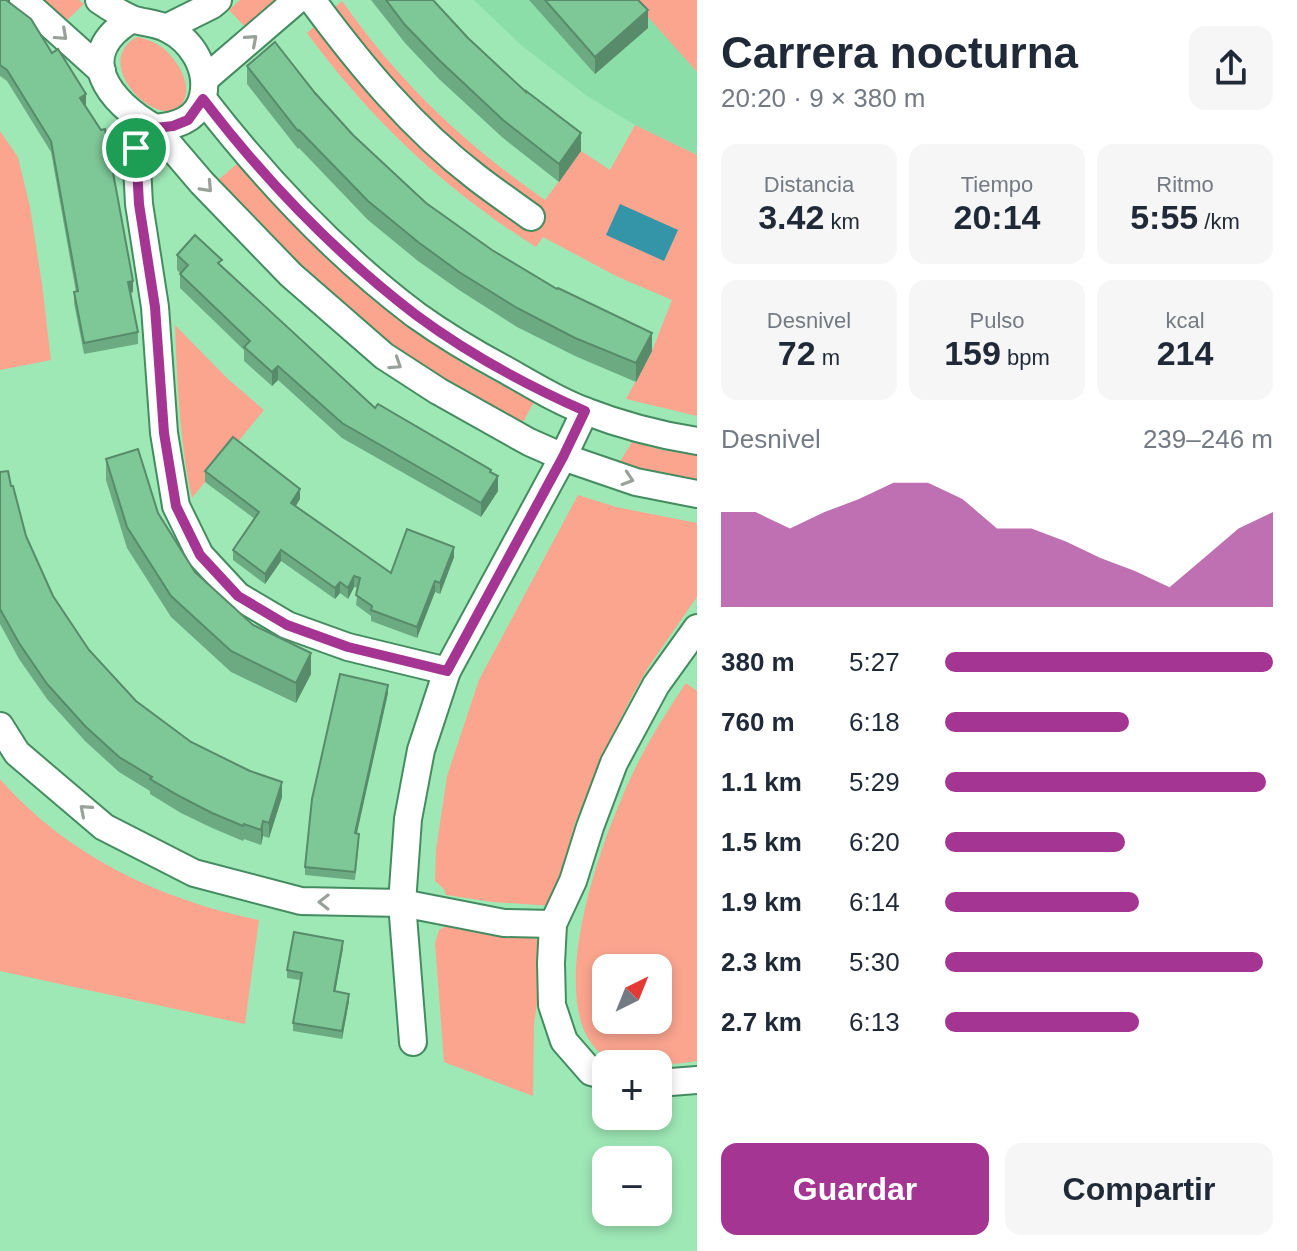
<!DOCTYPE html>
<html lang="es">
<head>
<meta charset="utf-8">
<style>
	:root { --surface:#fff; --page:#f6f6f7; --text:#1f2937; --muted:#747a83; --accent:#a43593 }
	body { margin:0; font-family:Arial,sans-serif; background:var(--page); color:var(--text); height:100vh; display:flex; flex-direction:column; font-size:30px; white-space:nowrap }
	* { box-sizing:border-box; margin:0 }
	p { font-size:26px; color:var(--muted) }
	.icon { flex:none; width:44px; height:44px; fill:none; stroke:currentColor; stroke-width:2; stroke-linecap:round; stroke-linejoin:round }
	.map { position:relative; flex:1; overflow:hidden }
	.details { display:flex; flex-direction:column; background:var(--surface); width:600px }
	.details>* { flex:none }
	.needle { width:52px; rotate:43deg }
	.tools { position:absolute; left:592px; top:954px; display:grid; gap:16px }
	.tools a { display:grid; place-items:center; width:80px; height:80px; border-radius:16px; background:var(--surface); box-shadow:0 4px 12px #0003; font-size:40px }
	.pin { position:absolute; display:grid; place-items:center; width:68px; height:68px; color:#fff; margin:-34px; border:4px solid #fff; border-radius:50%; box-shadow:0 2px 8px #0007 }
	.round { display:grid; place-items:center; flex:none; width:84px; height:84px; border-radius:16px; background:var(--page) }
	.summary { display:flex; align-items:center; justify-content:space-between; height:136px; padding:0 24px }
	h1 { font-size:44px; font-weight:700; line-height:60px }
	.figures { display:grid; grid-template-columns:repeat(3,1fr); gap:12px; height:136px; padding:8px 24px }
	.figures div { display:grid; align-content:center; border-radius:16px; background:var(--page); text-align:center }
	.figures b { font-size:34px; font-weight:700 }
	.figures small { font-size:22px; font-weight:400 }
	.figures p { font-size:22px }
	.chart { height:224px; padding:16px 24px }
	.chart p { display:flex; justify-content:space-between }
	.chart svg { width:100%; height:144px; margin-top:8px; fill:var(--accent); opacity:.7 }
	.action { display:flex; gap:16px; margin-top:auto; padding:16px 24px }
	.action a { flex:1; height:92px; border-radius:16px; background:var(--accent); color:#fff; font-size:32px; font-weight:700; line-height:92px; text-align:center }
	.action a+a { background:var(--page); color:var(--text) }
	ul { padding:0 24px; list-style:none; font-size:26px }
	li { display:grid; grid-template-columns:128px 96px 1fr; align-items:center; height:60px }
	li i { height:20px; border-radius:10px; background:var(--accent) }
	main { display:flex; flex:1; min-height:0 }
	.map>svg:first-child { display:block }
	.built { fill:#8cdea8 }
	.green { fill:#fba58f; fill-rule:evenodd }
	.water { fill:#3494a8 }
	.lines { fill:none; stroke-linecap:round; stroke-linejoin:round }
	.minor-casing { stroke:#448c5f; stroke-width:30 }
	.minor { stroke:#fff; stroke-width:26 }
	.wall { fill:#6cab82 }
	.shaded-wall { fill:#588b6a }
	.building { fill:#7ec797; stroke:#588b6a; stroke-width:2 }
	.oneway { stroke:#99a19b }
	.route-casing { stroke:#fff; stroke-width:16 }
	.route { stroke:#a43593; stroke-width:10 }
</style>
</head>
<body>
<main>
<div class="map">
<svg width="697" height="1251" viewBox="0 0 697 1251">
	<rect width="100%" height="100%" fill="#9ee8b6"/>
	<polygon class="built" points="474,0 697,0 697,155 635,125 587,96 521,45"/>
	<g class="green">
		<polygon points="44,0 79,0 84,4 67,20"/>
		<polygon points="240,0 278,0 246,28 229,10"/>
		<polygon points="633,0 697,0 697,72"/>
		<path d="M342 1C360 26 379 51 400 74 443 122 493 164 545 200L581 151 610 170 635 125 697 155V416L626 399 652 351 672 300 616 276 543 237 536 247C444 189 371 120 307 33Z"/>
		<path d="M137 37C146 39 153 41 160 46 176 57 197 88 180 106 156 130 90 62 137 37Z"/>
		<polygon points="0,131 18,157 30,207 42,284 51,360 0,370"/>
		<path d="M237 164C303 235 372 304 453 357 478 374 507 387 534 402L522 424 444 381 393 346 321 285 275 240 219 179Z"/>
		<path d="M175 325 228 379 264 410 192 498C180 445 177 380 175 325Z"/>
		<polygon points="632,442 662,450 697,455 697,481 657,474 619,463"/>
		<polygon points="578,495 616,507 697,523 697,597 649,666 632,696 601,758 575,823 552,906 492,902 446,895 444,889 435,881 436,850 447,776 479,680"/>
		<path d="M686 683 697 691V1061C678 1064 630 1069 613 1061 537 1026 597 855 621 800 638 758 661 720 686 683ZM606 968H658V1020H606Z"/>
		<path d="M0 779C67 856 161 900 259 920L245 1024 0 971Z"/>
		<polygon points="450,924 506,935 545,940 534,1026 533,1096 444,1062 435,943 439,930"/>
	</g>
	<polygon class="water" points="620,204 678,230 664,261 606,235"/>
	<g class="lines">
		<g class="minor-casing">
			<g id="minor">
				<polyline points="23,0 102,71"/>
				<path d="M99 0C109 7 121 14 132 19 143 23 157 23 168 29 192 41 209 69 203 96 198 120 176 126 155 128 109 102 71 55 132 19"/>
				<path d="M312 0C360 65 412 128 476 177 494 191 513 204 531 217"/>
				<polyline points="166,28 212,5 218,0"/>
				<polyline points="205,79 297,0"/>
				<path d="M203 99C265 179 335 254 416 315 444 335 474 353 504 369 531 384 557 401 585 411 621 425 659 435 697 441"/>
				<polyline points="144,122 136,148 139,204 155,307 164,433 176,506 200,555 238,596 287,625 348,647 447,671"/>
				<polyline points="155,128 202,183 291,275 384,356 438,391 529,442 563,457 636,482 697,494"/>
				<polyline points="0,726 17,753 104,827 194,873 301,901 402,903 504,923 553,924"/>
				<polyline points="413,1042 402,903 408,819 421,750 447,671 563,457 585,411"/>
				<polyline points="606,1076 591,1072 564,1041 552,1005 551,963 553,924 573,881 590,827 614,763 656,685 697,628"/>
				<polyline points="658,1083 697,1080"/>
			</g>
		</g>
		<use href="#minor" class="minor"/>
	</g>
	<g class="wall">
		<polygon points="0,0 52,53 86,105 85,106 133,292 131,293 138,332 138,344 84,354 74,303 74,292 76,292 51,152 7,81 0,76"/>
		<polygon points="371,0 433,0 468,38 581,151 559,182 503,138 439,79 405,43"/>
		<polygon points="529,0 638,0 648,28 595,74"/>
		<polygon points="247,66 315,93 353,135 426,203 492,250 652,351 636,382 575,356 517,327 459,290 418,261 368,220 299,148 298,149 247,84"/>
		<polygon points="177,255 222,267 375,408 491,472 498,491 481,517 342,438 278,380 272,386 244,361 244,350 180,288 180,273 177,270"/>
		<polygon points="106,459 158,513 195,572 253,625 311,674 296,703 231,672 171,617 127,548 106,480"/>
		<polygon points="205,471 300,499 296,506 391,573 454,557 440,594 435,592 417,638 371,621 371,616 356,605 358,588 354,587 348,599 340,593 335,599 281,561 265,584 233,560 233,550 255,519 205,482"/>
		<polygon points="0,472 11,486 26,536 53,596 89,650 136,701 191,742 282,797 269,838 263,836 261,845 244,839 243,841 212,828 181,813 150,794 150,791 119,772 85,741 47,699 19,659 0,624"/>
		<polygon points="388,693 357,833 359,841 355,880 305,875 305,867"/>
		<polygon points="343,948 335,991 349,1001 342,1039 293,1031 293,1023 300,980 287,978 287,970"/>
	</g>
	<g class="shaded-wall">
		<polygon points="648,10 648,28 595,74 595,57"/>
		<polygon points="86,94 86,105 80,109 80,98"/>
		<polygon points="581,133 581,151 559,182 559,164"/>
		<polygon points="133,281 133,292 128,293 128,282"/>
		<polygon points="652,333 652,351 636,382 636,363"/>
		<polygon points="278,366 278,380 272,386 272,372"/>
		<polygon points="498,476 498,491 481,517 481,503"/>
		<polygon points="300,489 300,499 291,513 291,503"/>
		<polygon points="454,547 454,557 440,594 440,583"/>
		<polygon points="281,550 281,561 265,584 265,574"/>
		<polygon points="354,576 354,587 348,599 348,588"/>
		<polygon points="435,581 435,592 417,638 417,627"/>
		<polygon points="340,582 340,593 335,599 335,588"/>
		<polygon points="311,653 311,674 296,703 296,683"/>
		<polygon points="388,685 388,693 355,841 355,833"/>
		<polygon points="282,782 282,797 269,838 269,823"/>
		<polygon points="263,821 263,836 261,845 261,830"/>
		<polygon points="343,941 343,948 334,999 334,991"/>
		<polygon points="349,994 349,1001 342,1039 342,1031"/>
	</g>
	<g class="building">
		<polygon points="0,0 6,0 31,19 52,53 58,49 86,94 80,98 101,130 105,129 133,281 128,282 138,332 84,343 74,292 78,291 51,141 7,70 0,65"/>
		<polygon points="386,0 433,0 468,38 526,92 526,91 581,133 559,164 503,120 439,60 405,25"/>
		<polygon points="545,0 638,0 648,10 595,57"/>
		<polygon points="275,42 315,93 353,135 426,203 492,250 557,289 558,288 652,333 636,363 575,338 517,308 459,272 418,242 368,201 299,130 298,131 247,66"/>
		<polygon points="195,235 222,260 218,263 375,408 378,404 491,470 490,472 498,476 481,503 342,423 278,366 272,372 244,347 250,341 180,274 188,265 177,255"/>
		<polygon points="233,437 300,489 291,503 391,573 407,529 454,547 440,583 435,581 417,627 371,610 372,606 356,595 360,578 354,576 348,588 340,582 335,588 281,550 265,574 233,550 259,512 205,471"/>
		<polygon points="138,449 158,513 195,572 253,625 311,653 296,683 231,651 171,596 127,527 106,459"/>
		<polygon points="8,471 11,486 13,486 26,536 53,596 89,650 136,701 191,742 250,771 282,782 269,823 263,821 261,830 244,824 243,826 212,813 181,797 150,779 152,777 119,757 85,726 47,684 19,643 0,609 0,472"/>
		<polygon points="340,674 388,685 355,833 359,834 355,872 305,867 312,799"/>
		<polygon points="294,932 343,941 334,991 349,994 342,1031 293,1023 302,973 287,970"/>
	</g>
	<defs><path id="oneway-chevron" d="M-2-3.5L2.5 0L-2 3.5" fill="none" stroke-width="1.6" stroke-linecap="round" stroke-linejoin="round" transform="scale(2)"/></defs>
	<g class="oneway">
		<use href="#oneway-chevron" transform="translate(62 35) rotate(42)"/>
		<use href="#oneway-chevron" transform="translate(252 40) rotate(-41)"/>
		<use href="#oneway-chevron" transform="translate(207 187) rotate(47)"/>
		<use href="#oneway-chevron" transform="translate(396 364) rotate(33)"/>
		<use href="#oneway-chevron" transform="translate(628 479) rotate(18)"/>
		<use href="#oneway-chevron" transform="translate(85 810) rotate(-139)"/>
		<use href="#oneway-chevron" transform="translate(324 902) rotate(-179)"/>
	</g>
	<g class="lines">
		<g class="route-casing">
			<path id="route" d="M203 99C264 179 335 253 416 315 466 352 528 386 585 411L563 457 447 671 348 647 287 625 238 596 200 555 176 506 164 433 155 307 139 204 136 148 144 122 155 128 173 126 188 120Z"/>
		</g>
		<use href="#route" class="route"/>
	</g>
</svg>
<div class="tools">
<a><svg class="needle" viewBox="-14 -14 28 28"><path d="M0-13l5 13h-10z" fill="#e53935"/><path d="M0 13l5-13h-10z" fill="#747a83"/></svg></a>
<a>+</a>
<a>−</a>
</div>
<div class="pin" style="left:136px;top:148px;background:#1e9e55"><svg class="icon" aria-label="arrive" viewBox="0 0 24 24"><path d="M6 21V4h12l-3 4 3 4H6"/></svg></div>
</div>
<section class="details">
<div class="summary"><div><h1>Carrera nocturna</h1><p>20:20 · 9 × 380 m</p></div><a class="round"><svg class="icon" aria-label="share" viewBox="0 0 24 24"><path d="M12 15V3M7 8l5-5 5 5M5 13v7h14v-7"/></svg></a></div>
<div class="figures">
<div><p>Distancia</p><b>3.42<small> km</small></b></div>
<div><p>Tiempo</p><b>20:14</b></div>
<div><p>Ritmo</p><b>5:55<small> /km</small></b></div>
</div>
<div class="figures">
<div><p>Desnivel</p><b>72<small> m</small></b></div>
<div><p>Pulso</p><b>159<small> bpm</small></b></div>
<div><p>kcal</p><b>214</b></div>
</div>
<div class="chart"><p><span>Desnivel</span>239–246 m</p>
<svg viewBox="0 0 160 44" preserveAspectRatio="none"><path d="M0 44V15L10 15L20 20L30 15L40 11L50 6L60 6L70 11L80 20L90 20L100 24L110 29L120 33L130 38L140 29L150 20L160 15V44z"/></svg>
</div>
<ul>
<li><b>380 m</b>5:27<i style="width:100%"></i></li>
<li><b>760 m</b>6:18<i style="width:56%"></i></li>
<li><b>1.1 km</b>5:29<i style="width:98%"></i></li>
<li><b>1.5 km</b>6:20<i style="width:55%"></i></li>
<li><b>1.9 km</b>6:14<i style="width:59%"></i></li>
<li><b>2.3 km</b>5:30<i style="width:97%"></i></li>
<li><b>2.7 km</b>6:13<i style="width:59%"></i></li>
</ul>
<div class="action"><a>Guardar</a><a>Compartir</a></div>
</section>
</main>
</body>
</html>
